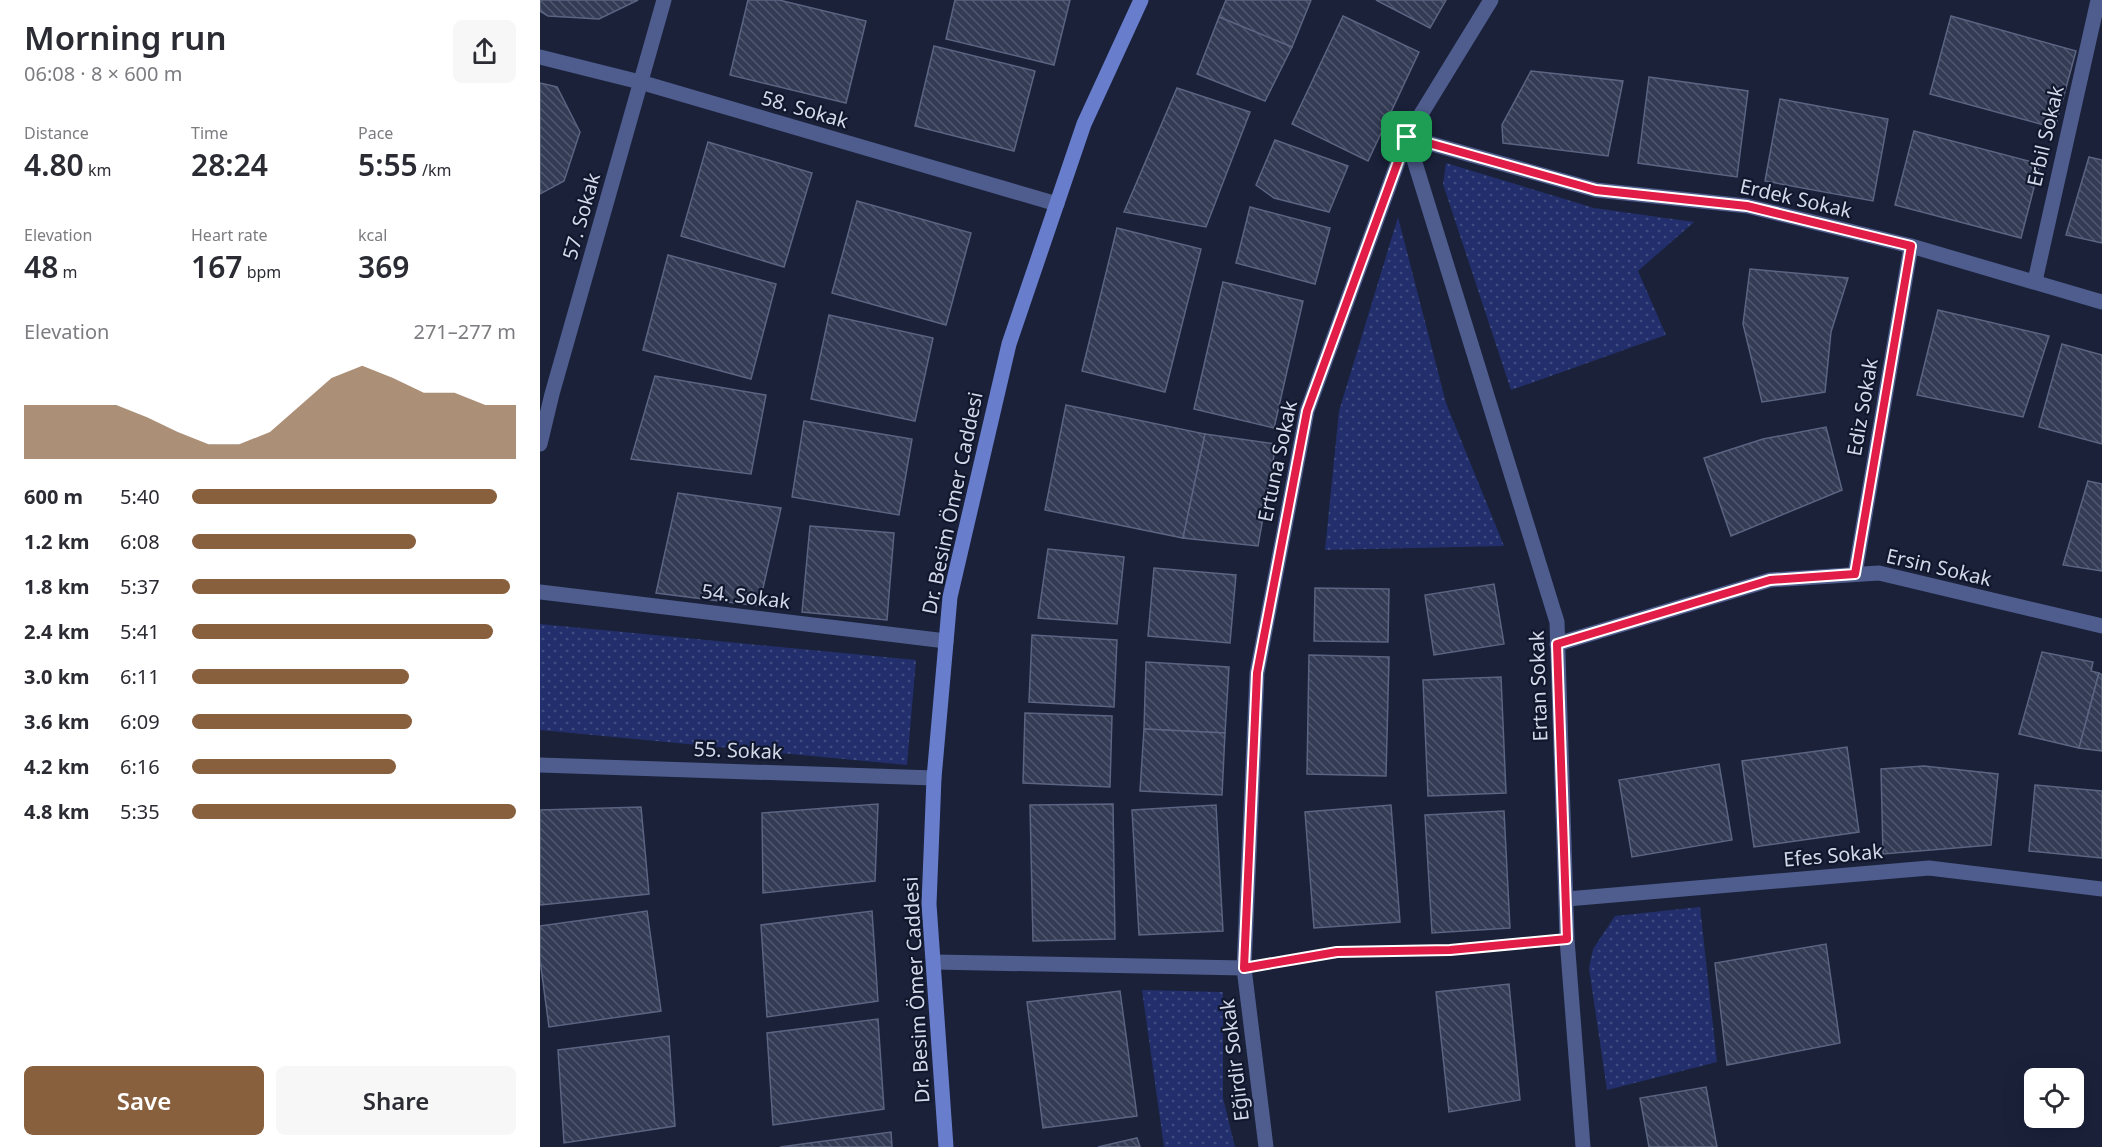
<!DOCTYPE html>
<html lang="en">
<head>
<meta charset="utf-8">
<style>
	:root { --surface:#fff; --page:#f7f7f7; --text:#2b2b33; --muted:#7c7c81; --accent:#88603e }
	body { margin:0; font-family:"Noto Sans",sans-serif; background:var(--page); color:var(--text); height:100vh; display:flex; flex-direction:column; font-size:22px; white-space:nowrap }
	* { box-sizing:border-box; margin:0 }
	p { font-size:20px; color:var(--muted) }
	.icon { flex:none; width:33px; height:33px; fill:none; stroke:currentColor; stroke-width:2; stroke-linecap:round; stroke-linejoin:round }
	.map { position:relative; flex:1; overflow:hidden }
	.details { display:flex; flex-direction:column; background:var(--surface); width:540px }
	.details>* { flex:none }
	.tools { position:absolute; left:1484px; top:1068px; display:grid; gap:12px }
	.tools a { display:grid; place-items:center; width:60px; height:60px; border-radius:9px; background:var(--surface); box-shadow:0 6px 24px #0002; font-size:30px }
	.pin { position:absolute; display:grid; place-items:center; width:51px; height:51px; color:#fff; margin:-26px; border-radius:12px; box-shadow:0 3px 9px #0006 }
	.round { display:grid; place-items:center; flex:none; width:63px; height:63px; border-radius:9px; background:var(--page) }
	.summary { display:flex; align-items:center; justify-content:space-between; height:102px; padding:0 24px }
	h1 { font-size:33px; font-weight:600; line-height:45px }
	.stats { display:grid; grid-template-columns:repeat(3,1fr); gap:9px; height:102px; padding:6px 24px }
	.stats div { display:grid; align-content:center }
	.stats b { font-size:30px; font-weight:600 }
	.stats small { font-size:16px; font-weight:400 }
	.stats p { font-size:16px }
	.chart { height:168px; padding:12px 24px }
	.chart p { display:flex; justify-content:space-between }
	.chart svg { width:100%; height:108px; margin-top:6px; fill:var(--accent); opacity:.7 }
	.primary-button { display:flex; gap:12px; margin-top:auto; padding:12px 24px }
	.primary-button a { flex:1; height:69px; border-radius:9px; background:var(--accent); color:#fff; font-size:24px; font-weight:600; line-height:69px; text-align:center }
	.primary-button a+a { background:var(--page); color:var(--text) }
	ul { padding:0 24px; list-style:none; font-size:20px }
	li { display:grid; grid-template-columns:96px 72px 1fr; align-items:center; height:45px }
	li i { height:15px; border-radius:8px; background:var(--accent) }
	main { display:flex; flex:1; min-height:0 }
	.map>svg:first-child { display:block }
	.green { fill:url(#green-dots) }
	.building { fill:url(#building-back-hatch); stroke:#5b6480; stroke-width:1.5 }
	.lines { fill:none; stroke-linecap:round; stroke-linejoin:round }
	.path { stroke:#797f94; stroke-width:4; stroke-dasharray:4.5 4.5; stroke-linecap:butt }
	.street { stroke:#4f5d8e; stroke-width:15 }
	.secondary { stroke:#687dcc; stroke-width:15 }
	.route-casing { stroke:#fff; stroke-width:12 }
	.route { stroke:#e11d48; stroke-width:8 }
	.labels { text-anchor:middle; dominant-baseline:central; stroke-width:4.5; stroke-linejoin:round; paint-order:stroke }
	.street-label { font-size:20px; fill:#d4d9ea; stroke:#11182e }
</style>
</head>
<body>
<main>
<section class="details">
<div class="summary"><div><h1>Morning run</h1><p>06:08 · 8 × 600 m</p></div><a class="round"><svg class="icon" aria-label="share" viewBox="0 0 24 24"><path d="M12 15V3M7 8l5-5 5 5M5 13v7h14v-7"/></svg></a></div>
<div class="stats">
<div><p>Distance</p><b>4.80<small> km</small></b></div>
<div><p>Time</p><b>28:24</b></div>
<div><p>Pace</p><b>5:55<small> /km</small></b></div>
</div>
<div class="stats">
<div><p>Elevation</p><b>48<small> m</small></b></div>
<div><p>Heart rate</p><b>167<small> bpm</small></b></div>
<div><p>kcal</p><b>369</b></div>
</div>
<div class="chart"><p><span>Elevation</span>271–277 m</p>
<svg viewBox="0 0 160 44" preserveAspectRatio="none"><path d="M0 44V22L10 22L20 22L30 22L40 27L50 33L60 38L70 38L80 33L90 22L100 11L110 6L120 11L130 17L140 17L150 22L160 22V44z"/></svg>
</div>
<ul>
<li><b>600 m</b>5:40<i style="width:94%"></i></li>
<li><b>1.2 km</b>6:08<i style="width:69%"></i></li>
<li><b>1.8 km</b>5:37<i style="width:98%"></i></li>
<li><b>2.4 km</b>5:41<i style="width:93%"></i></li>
<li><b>3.0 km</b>6:11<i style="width:67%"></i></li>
<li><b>3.6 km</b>6:09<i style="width:68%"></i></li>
<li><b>4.2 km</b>6:16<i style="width:63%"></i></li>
<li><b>4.8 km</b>5:35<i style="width:100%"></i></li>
</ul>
<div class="primary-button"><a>Save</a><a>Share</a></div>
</section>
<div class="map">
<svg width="1562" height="1147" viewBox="0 0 1562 1147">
	<defs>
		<pattern id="green-dots" width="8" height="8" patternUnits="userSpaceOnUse" patternTransform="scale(1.5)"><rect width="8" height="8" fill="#222f6c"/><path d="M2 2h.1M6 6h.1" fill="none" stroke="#414d81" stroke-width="1.8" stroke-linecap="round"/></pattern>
		<pattern id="building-back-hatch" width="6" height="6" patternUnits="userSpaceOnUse" patternTransform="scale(1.5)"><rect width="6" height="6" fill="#333b55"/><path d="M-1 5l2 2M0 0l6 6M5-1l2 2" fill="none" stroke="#50576e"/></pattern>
	</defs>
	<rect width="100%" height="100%" fill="#1a2139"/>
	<g class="green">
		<polygon points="906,163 1054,208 1154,222 1098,271 1126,335 971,390 903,184"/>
		<polygon points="858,217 906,403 964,546 785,550 799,411"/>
		<polygon points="0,624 376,660 367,765 0,730"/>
		<polygon points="1160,907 1177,1062 1067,1090 1049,968 1053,949 1075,916"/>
		<polygon points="602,990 683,992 683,1098 695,1147 624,1147"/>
	</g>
	<g class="building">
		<polygon points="0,0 98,0 59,19 8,16 0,11"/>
		<polygon points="208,0 239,0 326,21 306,103 190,75"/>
		<polygon points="415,0 530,0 514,65 406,39"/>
		<polygon points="686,0 771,0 752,47 679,17"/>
		<polygon points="836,0 906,0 890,28"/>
		<polygon points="803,16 879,52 828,161 752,124"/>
		<polygon points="1411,16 1536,51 1515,128 1390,94"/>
		<polygon points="679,17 752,47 725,101 657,74"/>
		<polygon points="394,46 495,71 474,151 375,126"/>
		<polygon points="991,71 1083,81 1068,156 963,143 962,125"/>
		<polygon points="1109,77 1208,91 1197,177 1098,163"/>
		<polygon points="0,83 17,87 40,132 24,181 0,194"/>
		<polygon points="637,88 710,112 666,227 584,212"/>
		<polygon points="1240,99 1348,119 1333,201 1225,181"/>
		<polygon points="1374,131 1500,164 1481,238 1355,205"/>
		<polygon points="735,140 808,166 789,212 734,198 716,185"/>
		<polygon points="168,142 272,173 244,267 141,236"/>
		<polygon points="1549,157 1562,160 1562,243 1526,235"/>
		<polygon points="317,201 431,233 406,325 292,293"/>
		<polygon points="710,207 790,228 775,284 696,263"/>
		<polygon points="577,228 661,249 625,392 542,371"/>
		<polygon points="128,255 236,284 211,379 103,350"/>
		<polygon points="1210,269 1308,278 1291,332 1285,392 1222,402 1203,324"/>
		<polygon points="683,282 763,301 734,428 654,409"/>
		<polygon points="1398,310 1509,336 1483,417 1377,395"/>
		<polygon points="289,315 393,338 375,421 271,399"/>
		<polygon points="1522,344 1562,355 1562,444 1499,427"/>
		<polygon points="115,376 226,395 211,474 91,459"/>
		<polygon points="526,405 665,434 643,538 505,510"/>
		<polygon points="264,421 372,439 359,515 252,497"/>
		<polygon points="1286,427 1302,490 1191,536 1164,458 1223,439"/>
		<polygon points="665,434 736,444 718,546 643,538"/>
		<polygon points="1548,481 1562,484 1562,571 1523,565"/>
		<polygon points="138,493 241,508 219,606 116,593"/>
		<polygon points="270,526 354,533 347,620 262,612"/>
		<polygon points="508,549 584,557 577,624 498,618"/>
		<polygon points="614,568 696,575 690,643 608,636"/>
		<polygon points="954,584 964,644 894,655 885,595"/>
		<polygon points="775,588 849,589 848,642 774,641"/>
		<polygon points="492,635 577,640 574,707 489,702"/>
		<polygon points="1502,652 1553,662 1551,671 1559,673 1539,748 1479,734"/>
		<polygon points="769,655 849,657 846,776 767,774"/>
		<polygon points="606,662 689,667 685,733 604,729"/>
		<polygon points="1559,673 1562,675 1562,751 1539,748"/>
		<polygon points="961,677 966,793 888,796 883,680"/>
		<polygon points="485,713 572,716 570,787 483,783"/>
		<polygon points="604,729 685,733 682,795 600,791"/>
		<polygon points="1307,747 1319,832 1214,847 1202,761"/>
		<polygon points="1179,764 1192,840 1092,857 1079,780"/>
		<polygon points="1384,766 1458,774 1451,845 1343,854 1341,769"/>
		<polygon points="1495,785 1562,791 1562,858 1489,851"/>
		<polygon points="338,804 335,881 223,893 222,813"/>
		<polygon points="573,804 575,939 493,941 490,805"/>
		<polygon points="676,805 683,931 599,935 592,810"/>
		<polygon points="851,805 860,922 774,928 765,812"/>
		<polygon points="101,807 109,894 0,905 0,810"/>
		<polygon points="964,811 970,928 892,933 885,815"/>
		<polygon points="107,911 121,1011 9,1027 0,960 0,926"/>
		<polygon points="332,911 338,1001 227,1017 221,925"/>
		<polygon points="1286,944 1300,1043 1187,1065 1175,963"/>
		<polygon points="969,984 980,1100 909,1112 896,992"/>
		<polygon points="580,991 597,1116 503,1128 487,1002"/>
		<polygon points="338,1019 344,1109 233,1125 227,1033"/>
		<polygon points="129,1036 135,1126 24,1143 18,1050"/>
		<polygon points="1166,1087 1177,1147 1109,1147 1100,1098"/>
		<polygon points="351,1132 352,1147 240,1147"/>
		<polygon points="597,1138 600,1147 558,1147"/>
	</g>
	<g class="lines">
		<polyline class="path" points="725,964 797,952 910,950 1007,941"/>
		<g class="street">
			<polyline points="0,57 100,82 517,204"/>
			<polyline points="867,137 1017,622 1027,939 1043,1147"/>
			<polyline points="867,137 1056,190 1207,206 1371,246 1562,302"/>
			<polyline points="1495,281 1558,0"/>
			<polyline points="0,444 12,394 124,0"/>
			<polyline points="1315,574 1371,246"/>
			<polyline points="0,592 406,641"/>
			<polyline points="1017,644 1230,580 1339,573 1562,626"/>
			<polyline points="0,765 394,778"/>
			<polyline points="1027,899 1389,868 1562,889"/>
			<polyline points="394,962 704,968"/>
			<polyline points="726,1147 704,968 717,673 767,411 867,137 951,0"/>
		</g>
		<polyline class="secondary" points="406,1147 389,904 394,778 410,597 469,344 544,124 601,0"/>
	</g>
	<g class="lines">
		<g class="route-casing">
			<polygon id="route" points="867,137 1056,190 1207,206 1371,246 1315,574 1230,580 1017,644 1027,939 910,950 797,952 704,968 717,673 767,411"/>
		</g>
		<use href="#route" class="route"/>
	</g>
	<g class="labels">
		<g class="street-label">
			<text transform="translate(265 109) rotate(16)">58. Sokak</text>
			<text transform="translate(1505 136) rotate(-77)">Erbil Sokak</text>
			<text transform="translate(1256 198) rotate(13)">Erdek Sokak</text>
			<text transform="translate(41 216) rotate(-74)">57. Sokak</text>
			<text transform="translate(1322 407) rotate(-80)">Ediz Sokak</text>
			<text transform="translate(737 461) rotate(-78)">Ertuna Sokak</text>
			<text transform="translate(412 503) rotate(-78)">Dr. Besim Ömer Caddesi</text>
			<text transform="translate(1399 567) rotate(13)">Ersin Sokak</text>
			<text transform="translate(206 596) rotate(7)">54. Sokak</text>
			<text transform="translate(998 686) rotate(-92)">Ertan Sokak</text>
			<text transform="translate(198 750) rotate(2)">55. Sokak</text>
			<text transform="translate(1293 855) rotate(-5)">Efes Sokak</text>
			<text transform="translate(376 990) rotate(-93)">Dr. Besim Ömer Caddesi</text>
			<text transform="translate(694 1060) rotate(-97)">Eğirdir Sokak</text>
		</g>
	</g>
</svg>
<div class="tools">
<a><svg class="icon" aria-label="locate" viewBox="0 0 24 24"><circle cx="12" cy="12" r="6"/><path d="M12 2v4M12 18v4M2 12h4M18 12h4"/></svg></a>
</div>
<div class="pin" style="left:867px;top:137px;background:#1e9e55"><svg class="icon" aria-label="arrive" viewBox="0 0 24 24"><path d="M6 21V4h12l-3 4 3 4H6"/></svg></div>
</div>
</main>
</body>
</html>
